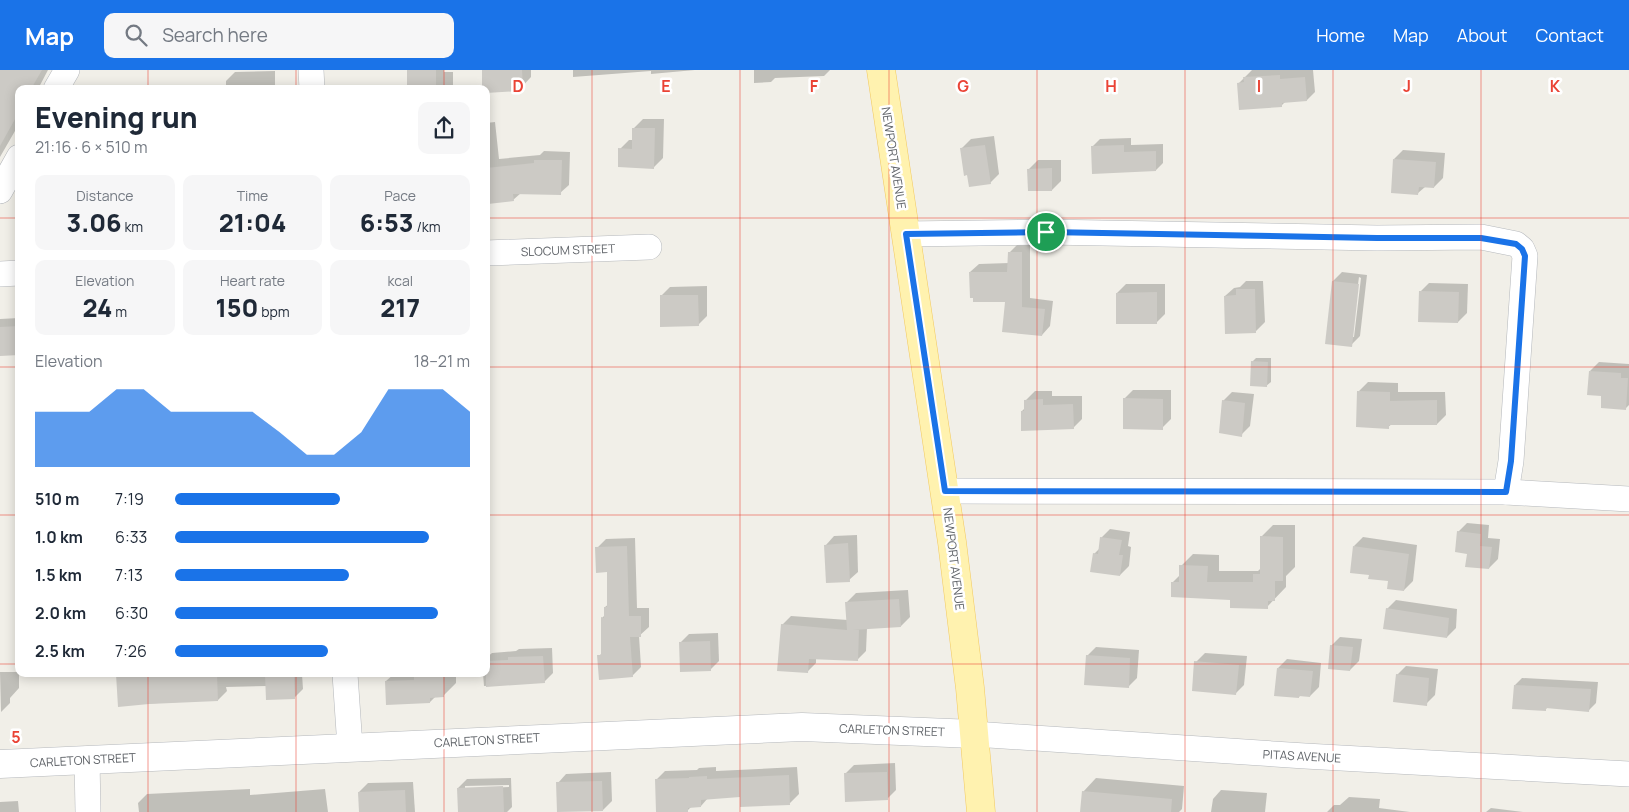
<!DOCTYPE html>
<html lang="en">
<head>
<meta charset="utf-8">
<style>
	:root { --surface:#fff; --page:#f6f6f7; --text:#1f2937; --muted:#747a83; --accent:#1a73e8 }
	body { margin:0; font-family:Manrope,sans-serif; background:var(--page); color:var(--text); height:100vh; display:flex; flex-direction:column; font-size:19px; white-space:nowrap }
	* { box-sizing:border-box; margin:0 }
	p { font-size:16px; color:var(--muted) }
	.icon { flex:none; width:28px; height:28px; fill:none; stroke:currentColor; stroke-width:2; stroke-linecap:round; stroke-linejoin:round }
	.map { position:relative; flex:1; overflow:hidden }
	.details { position:absolute; left:15px; top:15px; width:475px; height:592px; display:flex; flex-direction:column; background:var(--surface); border-radius:10px; box-shadow:0 2px 12px #0003 }
	.details>* { flex:none }
	.pin { position:absolute; display:grid; place-items:center; width:42px; height:42px; color:#fff; margin:-21px; border:2px solid #fff; border-radius:50%; box-shadow:0 1px 5px #0007 }
	.round { display:grid; place-items:center; flex:none; width:52px; height:52px; border-radius:10px; background:var(--page) }
	.summary { display:flex; align-items:center; justify-content:space-between; height:85px; padding:0 20px }
	h1 { font-size:28px; font-weight:800; line-height:38px }
	.stats { display:grid; grid-template-columns:repeat(3,1fr); gap:8px; height:85px; padding:5px 20px }
	.stats div { display:grid; align-content:center; border-radius:10px; background:var(--page); text-align:center }
	.stats b { font-size:25px; font-weight:800 }
	.stats small { font-size:14px; font-weight:400 }
	.stats p { font-size:14px }
	.chart { height:140px; padding:10px 20px }
	.chart p { display:flex; justify-content:space-between }
	.chart svg { width:100%; height:90px; margin-top:5px; fill:var(--accent); opacity:.7 }
	ul { padding:0 20px; list-style:none; font-size:16px }
	li { display:grid; grid-template-columns:80px 60px 1fr; align-items:center; height:38px }
	li i { height:12px; border-radius:6px; background:var(--accent) }
	header { display:flex; align-items:center; gap:30px; box-sizing:border-box; height:70px; padding:0 25px; background:var(--accent); color:#fff }
	header strong { font-size:24px }
	nav { display:flex; gap:28px; margin-inline-start:auto; font-size:18px }
	.search { width:350px; height:45px; background:var(--page); display:flex; align-items:center; gap:12px; box-sizing:border-box; padding:0 18px; border-radius:10px; color:var(--muted); font-size:19px }
	.map>svg:first-child { display:block }
	.shadow { fill:#0003; fill-rule:evenodd }
	.building { fill:#cccac5 }
	.lines { fill:none; stroke-linecap:round; stroke-linejoin:round }
	.minor-casing { stroke:#b5b8bc; stroke-width:26 }
	.tertiary-casing { stroke:#b5b8bc; stroke-width:29 }
	.primary-casing { stroke:#f2c960; stroke-width:29 }
	.minor { stroke:#fff; stroke-width:25 }
	.tertiary { stroke:#fff; stroke-width:28 }
	.primary { stroke:#fff2af; stroke-width:28 }
	.route-casing { stroke:#fff; stroke-width:10 }
	.route { stroke:#1a73e8; stroke-width:6 }
	.grid { fill:none; stroke:#ea4335; stroke-width:1; stroke-opacity:0.55 }
	.labels { text-anchor:middle; dominant-baseline:central; stroke-width:5; stroke-linejoin:round; paint-order:stroke }
	.street-label { font-size:12px; fill:#5f6368; stroke:#fff }
	.grid-label { font-size:16px; text-anchor:middle; font-weight:bold; fill:#ea4335; stroke:#fff; stroke-width:5; stroke-linejoin:round; paint-order:stroke }
</style>
</head>
<body>
<header>
<strong>Map</strong>
<div class="search"><svg class="icon" aria-label="search" viewBox="0 0 24 24"><circle cx="10" cy="10" r="6"/><path d="M15 15l6 6"/></svg>Search here</div>
<nav><a>Home</a><a>Map</a><a>About</a><a>Contact</a></nav>
</header>
<div class="map">
<svg width="1629" height="742" viewBox="0 0 1629 742">
	<rect width="100%" height="100%" fill="#f1efe8"/>
	<g class="shadow">
		<polygon points="0,0 48,0 38,19 19,19 19,54 0,87"/>
		<polygon points="408,0 444,0 444,2 453,2 453,17 451,19 408,19"/>
		<polygon points="483,0 531,0 531,7 519,20 486,19"/>
		<polygon points="573,0 695,0 651,4 651,1 573,7"/>
		<polygon points="754,0 830,0 824,6 775,8 771,12 754,13"/>
		<polygon points="1252,0 1313,0 1315,22 1307,30 1286,31 1281,36 1239,13"/>
		<polygon points="275,1 275,19 226,19 226,11 235,2"/>
		<polygon points="643,49 664,49 663,88 654,97 620,79 629,70 633,70 634,58"/>
		<polygon points="495,52 499,89 540,85 544,81 570,82 569,115 560,123 521,123 513,130 486,127 486,53"/>
		<polygon points="994,66 999,104 990,113 969,104 962,78 971,69"/>
		<polygon points="1131,68 1131,75 1163,74 1163,93 1156,100 1092,77 1100,69"/>
		<polygon points="1403,80 1445,83 1443,108 1434,117 1425,117 1418,123 1394,89"/>
		<polygon points="1038,90 1061,90 1061,111 1052,120 1029,99"/>
		<polygon points="1019,173 1030,174 1030,228 1053,231 1050,256 1042,265 1006,230 970,202 979,194 1009,193 1010,182"/>
		<path d="M1342 202 1367 205 1360 266 1351 275 1333 211ZM1359 207 1361 208 1354 267H1351Z"/>
		<polygon points="1246,211 1263,211 1265,252 1256,261 1225,226 1234,218 1240,217"/>
		<polygon points="1429,213 1468,214 1467,243 1458,252 1420,222"/>
		<polygon points="1126,214 1165,214 1165,244 1156,253 1117,223"/>
		<polygon points="707,216 707,246 698,255 661,226 670,217"/>
		<polygon points="19,248 19,284 0,285 0,249"/>
		<polygon points="1256,288 1271,288 1271,312 1266,316 1252,292"/>
		<polygon points="1599,292 1629,294 1629,335 1625,339 1603,325 1590,301"/>
		<polygon points="1368,312 1398,313 1398,322 1445,322 1446,345 1437,354 1392,354 1388,357 1359,321"/>
		<polygon points="1133,320 1171,320 1171,349 1162,358 1124,329"/>
		<polygon points="1035,321 1052,321 1052,326 1082,326 1082,349 1073,358 1022,341 1026,337 1026,330"/>
		<polygon points="1232,322 1254,324 1250,356 1241,365 1223,331"/>
		<polygon points="1467,453 1489,455 1488,468 1500,469 1498,489 1489,498 1468,482 1458,462"/>
		<polygon points="1273,455 1295,455 1295,497 1286,506 1286,517 1267,537 1172,513 1180,505 1181,496 1193,484 1219,485 1219,501 1258,501 1261,498 1261,467"/>
		<polygon points="1110,459 1130,462 1128,476 1131,477 1129,496 1120,505 1094,484 1100,478 1101,468"/>
		<polygon points="857,465 858,502 849,510 826,475 834,466"/>
		<polygon points="1363,467 1417,475 1413,511 1404,520 1390,510 1370,504 1354,476"/>
		<polygon points="635,468 637,538 649,538 649,557 639,566 641,597 632,606 599,586 603,582 602,548 606,544 605,537 609,534 608,501 597,478 606,469"/>
		<polygon points="908,520 910,547 901,556 867,558 866,581 857,590 816,588 816,593 807,602 782,555 791,546 848,550 847,532 856,523"/>
		<polygon points="1396,530 1457,539 1456,558 1447,567 1387,539"/>
		<polygon points="718,563 719,591 710,600 680,573 689,564"/>
		<polygon points="1340,567 1362,569 1359,591 1350,600 1331,576"/>
		<polygon points="1096,577 1139,580 1137,608 1128,617 1087,586"/>
		<polygon points="552,578 553,603 544,612 484,616 483,604 486,604 486,588 492,583 516,581 519,579"/>
		<polygon points="1205,583 1247,586 1244,615 1235,624 1196,592"/>
		<polygon points="1287,589 1321,593 1319,617 1310,626 1301,625 1299,627 1278,598"/>
		<polygon points="1406,596 1438,599 1435,625 1426,634 1397,605"/>
		<polygon points="0,602 19,602 19,618 10,628 10,633 1,642"/>
		<polygon points="117,604 302,604 303,619 294,628 267,616 226,617 227,621 218,630 119,635"/>
		<polygon points="394,604 456,604 456,613 443,626 436,626 430,632 386,611"/>
		<polygon points="1522,608 1598,612 1596,633 1589,640 1548,637 1545,640 1515,615"/>
		<polygon points="895,693 896,720 887,729 845,704 854,695"/>
		<polygon points="716,697 716,701 797,697 799,724 790,733 741,726 708,728 701,736 691,737 687,741 657,742 656,710 665,701 697,700 699,698"/>
		<polygon points="611,702 612,731 603,740 558,713 566,704"/>
		<path d="M511 708 512 737 507 742H459L458 718 467 709ZM509 715V717L465 719V716Z"/>
		<polygon points="1096,708 1184,716 1182,739 1179,742 1081,742 1083,722"/>
		<polygon points="413,712 415,742 360,742 359,722 368,713"/>
		<polygon points="250,719 250,725 325,719 328,742 139,742 138,733 147,724"/>
		<polygon points="1221,720 1267,723 1265,742 1211,742 1213,729"/>
		<polygon points="1349,727 1380,729 1379,738 1410,742 1327,742 1334,735 1340,735"/>
		<polygon points="18,731 19,742 0,742 0,732"/>
		<polygon points="1491,738 1523,742 1486,742"/>
	</g>
	<g class="building">
		<polygon points="0,0 42,0 31,19 19,19 19,42 0,76"/>
		<rect x="407" y="0" width="29" height="19"/>
		<polygon points="482,0 522,0 523,17 519,17 519,21 486,23 486,19 482,19"/>
		<polygon points="1280,5 1280,9 1305,7 1307,31 1282,33 1282,37 1239,40 1237,13 1244,12 1243,7"/>
		<polygon points="632,58 655,58 654,99 618,97 618,78 632,79"/>
		<polygon points="985,75 991,114 969,117 967,105 964,106 960,78"/>
		<polygon points="1124,75 1124,82 1156,81 1156,101 1092,104 1091,76"/>
		<polygon points="1393,89 1436,92 1434,118 1419,117 1418,125 1391,123"/>
		<polygon points="534,90 562,90 561,125 513,124 514,131 488,134 486,98 534,93"/>
		<polygon points="1052,98 1052,121 1028,121 1027,99"/>
		<polygon points="1008,182 1022,182 1022,237 1045,239 1042,266 1002,262 1005,232 973,232 973,228 970,228 969,202 1007,202"/>
		<polygon points="1332,211 1359,214 1352,277 1325,274"/>
		<polygon points="1236,219 1255,219 1256,263 1225,264 1224,226 1236,225"/>
		<polygon points="1419,221 1459,222 1458,253 1418,252"/>
		<polygon points="1157,222 1157,254 1116,254 1116,223"/>
		<polygon points="660,225 698,225 699,256 660,257"/>
		<polygon points="19,256 19,285 0,286 0,257"/>
		<polygon points="1251,291 1268,292 1267,317 1250,316"/>
		<polygon points="1589,301 1621,303 1621,308 1628,308 1626,340 1601,338 1601,326 1587,325"/>
		<polygon points="1357,321 1390,322 1390,331 1437,330 1437,355 1389,355 1389,359 1356,357"/>
		<polygon points="1123,328 1163,329 1163,360 1123,359"/>
		<polygon points="1043,329 1043,335 1073,334 1074,359 1021,361 1021,341 1024,341 1024,330"/>
		<polygon points="1222,330 1245,333 1242,367 1219,363"/>
		<polygon points="1457,461 1481,464 1480,476 1492,477 1489,499 1465,497 1467,484 1455,482"/>
		<polygon points="1260,466 1283,467 1283,511 1275,511 1275,531 1268,531 1268,539 1230,538 1230,530 1171,527 1171,512 1179,512 1179,495 1208,496 1207,512 1253,512 1253,504 1260,504"/>
		<polygon points="1100,467 1122,470 1119,485 1123,485 1120,506 1090,502 1093,483 1098,484"/>
		<polygon points="848,473 850,512 826,513 824,475"/>
		<polygon points="627,476 629,546 641,546 641,567 630,567 633,607 599,610 597,585 601,585 601,547 604,548 604,537 607,537 607,502 596,503 595,477"/>
		<polygon points="1353,476 1409,484 1404,521 1387,519 1388,511 1368,509 1369,505 1350,503"/>
		<polygon points="899,529 901,557 852,560 859,560 858,591 809,589 808,603 777,601 781,554 847,560 845,532"/>
		<polygon points="1386,538 1449,548 1447,568 1383,559"/>
		<polygon points="710,571 711,601 680,602 679,572"/>
		<polygon points="1330,575 1353,577 1350,601 1328,599"/>
		<polygon points="1086,585 1130,588 1129,618 1084,615"/>
		<polygon points="543,586 545,613 486,617 486,591 508,590 508,587"/>
		<polygon points="1194,591 1239,595 1236,625 1192,621"/>
		<polygon points="1277,598 1313,601 1310,627 1299,626 1299,628 1274,626"/>
		<polygon points="116,604 217,604 218,631 149,634 118,637"/>
		<polygon points="265,604 294,604 295,629 266,630"/>
		<polygon points="414,604 443,604 444,627 430,628 430,633 386,635 385,611 414,610"/>
		<polygon points="1396,604 1429,608 1427,636 1393,632"/>
		<polygon points="1514,615 1591,619 1589,642 1546,638 1546,641 1512,639"/>
		<polygon points="887,702 888,730 845,732 844,703"/>
		<polygon points="789,705 790,735 740,737 740,727 701,730 701,737 688,738 688,742 656,742 655,709 689,708 689,707 707,706 707,709"/>
		<polygon points="602,711 603,741 557,742 556,712"/>
		<polygon points="503,716 504,742 458,742 457,718"/>
		<polygon points="405,720 406,742 359,742 358,722"/>
		<polygon points="1082,721 1172,729 1171,742 1080,742"/>
	</g>
	<g class="lines">
		<g class="minor-casing">
			<g id="minor">
				<polyline points="311,0 312,19"/>
				<polyline points="56,19 67,0"/>
				<polyline points="0,121 19,87"/>
				<polyline points="905,164 1046,162 1377,168 1481,167 1516,174 1522,179 1525,186 1511,391 1506,422"/>
				<polyline points="486,183 649,177"/>
				<polyline points="0,204 19,203"/>
				<polyline points="945,421 1506,422 1629,429"/>
				<polyline points="345,604 350,677"/>
				<polyline points="974,664 1305,686 1629,704"/>
				<polyline points="87,689 88,742"/>
			</g>
		</g>
		<g class="tertiary-casing">
			<polyline id="tertiary" points="0,694 802,657 974,664"/>
		</g>
		<g class="primary-casing">
			<polyline id="primary" points="881,0 952,472 970,618 981,742"/>
		</g>
		<use href="#minor" class="minor"/>
		<use href="#tertiary" class="tertiary"/>
		<use href="#primary" class="primary"/>
	</g>
	<g class="lines">
		<g class="route-casing">
			<polygon id="route" points="1046,162 1377,168 1481,168 1516,174 1522,179 1525,186 1511,391 1506,422 945,421 906,164"/>
		</g>
		<use href="#route" class="route"/>
	</g>
	<path class="grid" d="M148 0V19M296 0V19M444 0V19M592 0V742M740 0V742M889 0V742M1037 0V742M1185 0V742M1333 0V742M1481 0V742M0 148H19M486 148H1629M0 297H19M486 297H1629M0 445H19M486 445H1629M0 594H19M486 594H1629M148 604V742M296 604V742M444 604V742"/>
	<g class="labels">
		<g class="street-label">
			<text transform="translate(894 88) rotate(81)">NEWPORT AVENUE</text>
			<text transform="translate(568 180) rotate(-2)">SLOCUM STREET</text>
			<text transform="translate(954 489) rotate(83)">NEWPORT AVENUE</text>
			<text transform="translate(892 660) rotate(2)">CARLETON STREET</text>
			<text transform="translate(487 670) rotate(-3)">CARLETON STREET</text>
			<text transform="translate(1302 686) rotate(3)">PITAS AVENUE</text>
			<text transform="translate(83 690) rotate(-3)">CARLETON STREET</text>
		</g>
	</g>
	<g class="grid-label">
		<text x="518" y="22">D</text>
		<text x="666" y="22">E</text>
		<text x="814" y="22">F</text>
		<text x="963" y="22">G</text>
		<text x="1111" y="22">H</text>
		<text x="1259" y="22">I</text>
		<text x="1407" y="22">J</text>
		<text x="1555" y="22">K</text>
		<text x="16" y="673">5</text>
	</g>
</svg>
<div class="pin" style="left:1046px;top:162px;background:#1e9e55"><svg class="icon" aria-label="arrive" viewBox="0 0 24 24"><path d="M6 21V4h12l-3 4 3 4H6"/></svg></div>
<section class="details">
<div class="summary"><div><h1>Evening run</h1><p>21:16 · 6 × 510 m</p></div><a class="round"><svg class="icon" aria-label="share" viewBox="0 0 24 24"><path d="M12 15V3M7 8l5-5 5 5M5 13v7h14v-7"/></svg></a></div>
<div class="stats">
<div><p>Distance</p><b>3.06<small> km</small></b></div>
<div><p>Time</p><b>21:04</b></div>
<div><p>Pace</p><b>6:53<small> /km</small></b></div>
</div>
<div class="stats">
<div><p>Elevation</p><b>24<small> m</small></b></div>
<div><p>Heart rate</p><b>150<small> bpm</small></b></div>
<div><p>kcal</p><b>217</b></div>
</div>
<div class="chart"><p><span>Elevation</span>18–21 m</p>
<svg viewBox="0 0 160 44" preserveAspectRatio="none"><path d="M0 44V17L10 17L20 17L30 6L40 6L50 17L60 17L70 17L80 17L90 27L100 38L110 38L120 27L130 6L140 6L150 6L160 17V44z"/></svg>
</div>
<ul>
<li><b>510 m</b>7:19<i style="width:56%"></i></li>
<li><b>1.0 km</b>6:33<i style="width:86%"></i></li>
<li><b>1.5 km</b>7:13<i style="width:59%"></i></li>
<li><b>2.0 km</b>6:30<i style="width:89%"></i></li>
<li><b>2.5 km</b>7:26<i style="width:52%"></i></li>
</ul>
</section>
</div>
</body>
</html>
